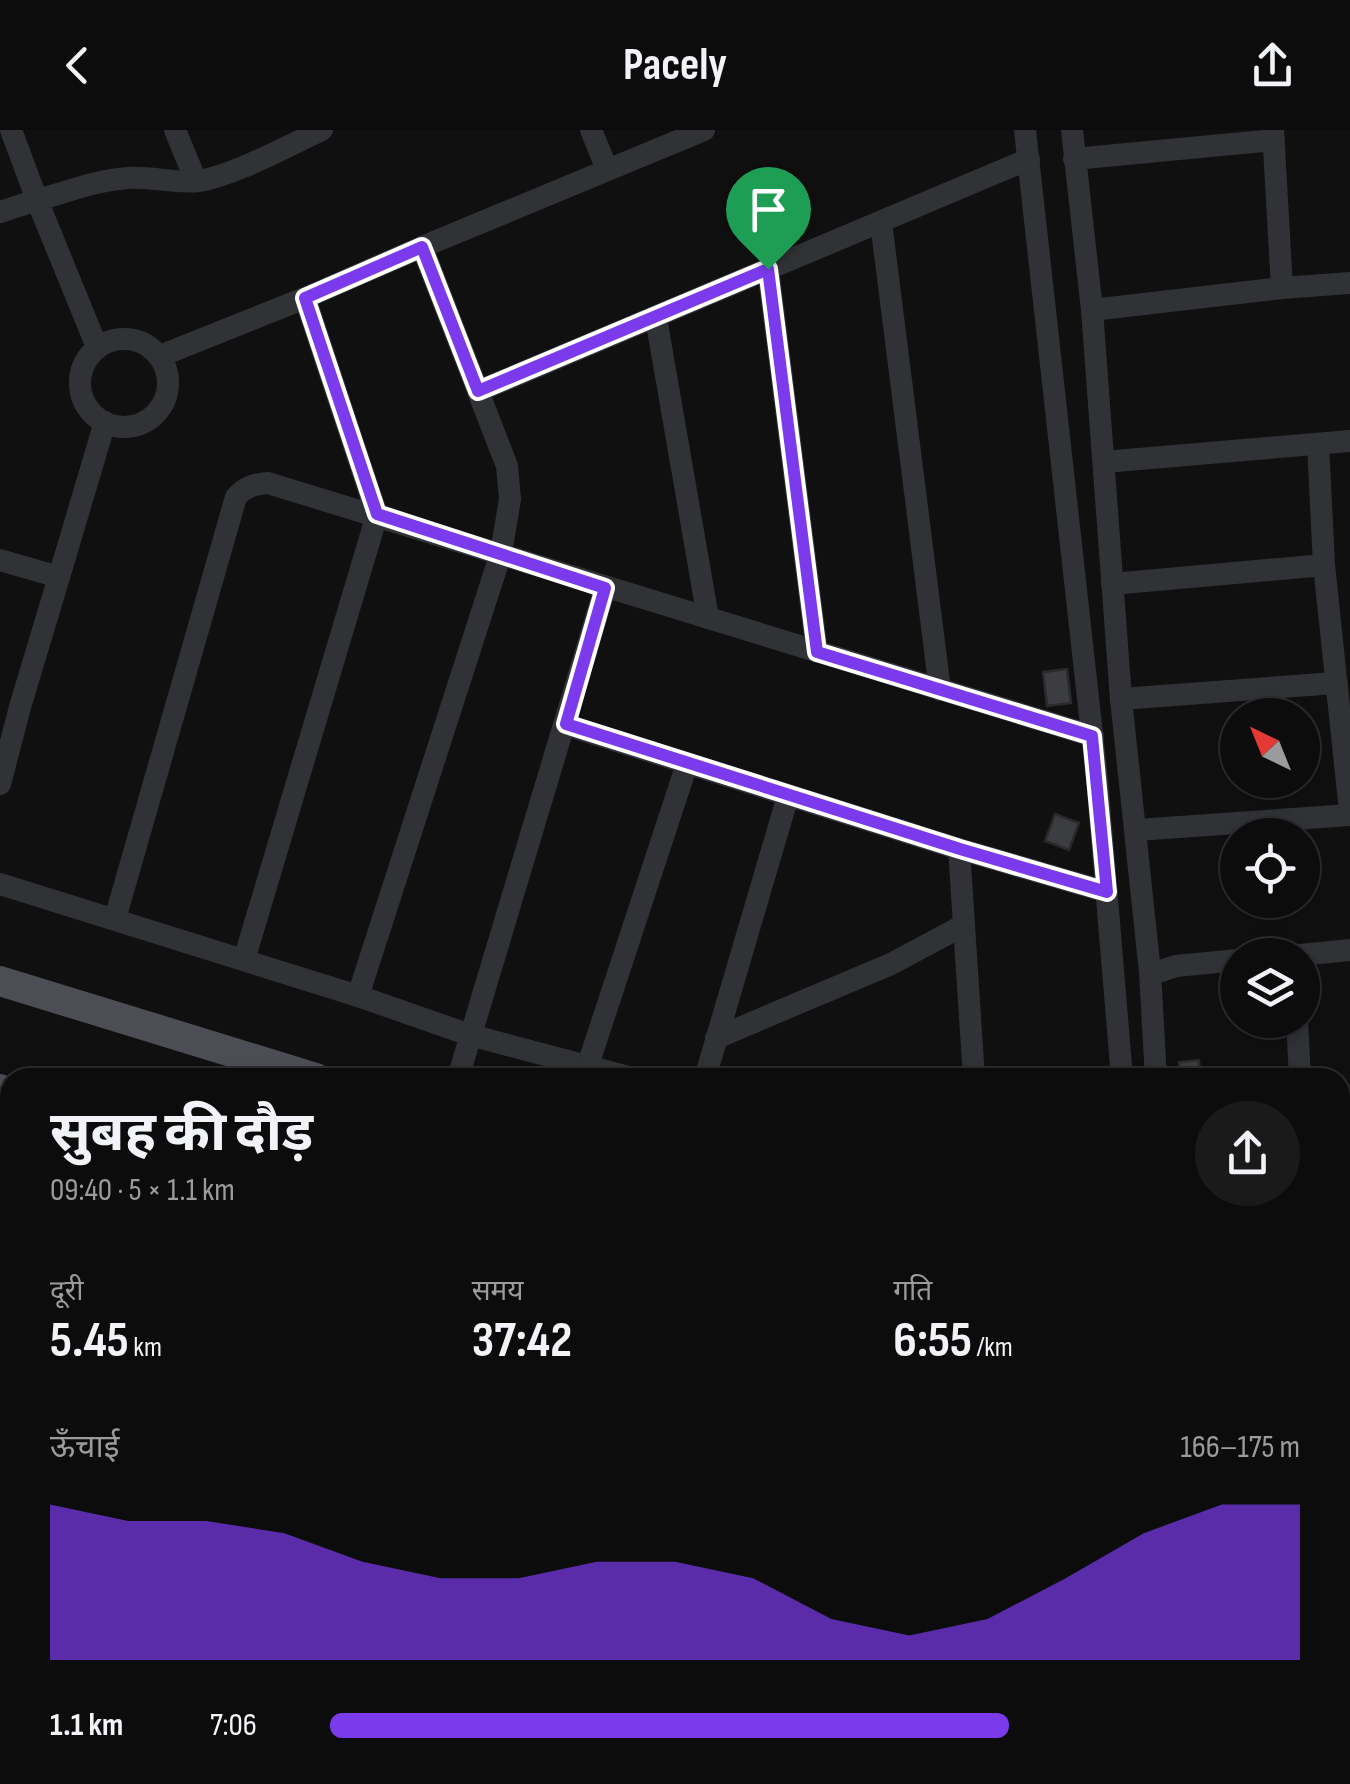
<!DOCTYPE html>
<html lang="hi">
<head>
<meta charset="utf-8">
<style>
	:root { --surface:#0c0c0d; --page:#1a1a1b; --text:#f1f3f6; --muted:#9a9b9d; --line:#2c2c2e; --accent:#7c3aed }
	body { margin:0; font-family:"Sofia Sans Condensed","Noto Sans Devanagari",sans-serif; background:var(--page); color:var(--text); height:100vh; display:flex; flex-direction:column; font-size:38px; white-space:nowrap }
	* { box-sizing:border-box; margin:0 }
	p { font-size:32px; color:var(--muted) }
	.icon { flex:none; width:55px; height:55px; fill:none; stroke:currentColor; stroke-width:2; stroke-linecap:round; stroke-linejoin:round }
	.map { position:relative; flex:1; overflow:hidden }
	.details { position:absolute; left:0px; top:938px; width:1350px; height:718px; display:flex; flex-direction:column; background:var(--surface); border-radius:30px 30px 0 0; box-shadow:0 5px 15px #0003,0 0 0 2px var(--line) }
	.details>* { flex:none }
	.needle { width:65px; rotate:317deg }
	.controls { position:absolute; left:1220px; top:568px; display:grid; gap:20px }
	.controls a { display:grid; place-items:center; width:100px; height:100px; border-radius:50%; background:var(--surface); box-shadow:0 5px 15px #0003,0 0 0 2px var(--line); font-size:50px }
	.pin { position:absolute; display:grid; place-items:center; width:85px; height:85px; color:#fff; margin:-102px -42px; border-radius:50% 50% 50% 0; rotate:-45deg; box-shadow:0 0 10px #0007 }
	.pin .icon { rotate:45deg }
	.round { display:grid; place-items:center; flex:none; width:105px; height:105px; border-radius:52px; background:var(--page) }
	.headline { display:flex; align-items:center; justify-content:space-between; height:170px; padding:0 50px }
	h1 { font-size:55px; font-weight:700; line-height:75px }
	.stats { display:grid; grid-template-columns:repeat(3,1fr); gap:15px; height:170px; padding:10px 50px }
	.stats div { display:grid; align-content:center }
	.stats b { font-size:50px; font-weight:700 }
	.stats small { font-size:28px; font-weight:400 }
	.stats p { font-size:28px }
	.chart { height:280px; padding:20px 50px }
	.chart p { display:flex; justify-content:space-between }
	.chart svg { width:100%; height:180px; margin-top:10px; fill:var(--accent); opacity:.7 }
	ul { padding:0 50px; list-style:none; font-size:32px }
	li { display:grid; grid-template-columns:160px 120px 1fr; align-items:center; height:75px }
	li i { height:25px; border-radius:12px; background:var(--accent) }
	header { display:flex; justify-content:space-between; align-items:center; height:130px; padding:0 50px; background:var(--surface); font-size:45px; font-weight:700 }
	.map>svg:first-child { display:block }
	.built { fill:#1c1c1e }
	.building { fill:#3c3d41; stroke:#2a2a2d; stroke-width:2.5 }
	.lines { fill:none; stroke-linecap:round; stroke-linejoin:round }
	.minor { stroke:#313236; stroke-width:22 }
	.major { stroke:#4d4e55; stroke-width:30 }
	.route-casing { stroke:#fff; stroke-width:20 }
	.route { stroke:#7c3aed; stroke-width:12 }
</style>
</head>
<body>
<header><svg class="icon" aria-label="back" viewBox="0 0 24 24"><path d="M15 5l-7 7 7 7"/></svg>Pacely<svg class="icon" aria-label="share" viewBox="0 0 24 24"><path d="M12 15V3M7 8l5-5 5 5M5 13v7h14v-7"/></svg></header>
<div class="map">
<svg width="1350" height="1654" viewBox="0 0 1350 1654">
	<rect width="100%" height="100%" fill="#101011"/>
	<polygon class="built" points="0,1018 10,1021 10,1645 961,1645 958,1654 0,1654"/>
	<g class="building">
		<polygon points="1067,539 1071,573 1047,576 1043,542"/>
		<polygon points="1055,684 1079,693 1069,720 1045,711"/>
		<polygon points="1199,930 1200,948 1180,948 1179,932"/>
	</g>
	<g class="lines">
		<g class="minor">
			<polyline points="175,0 196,51"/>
			<polyline points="591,0 607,39"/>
			<polyline points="1025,0 1097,649 1122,948"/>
			<polyline points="1072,0 1092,180 1121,569 1150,842 1156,948"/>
			<polyline points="1273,0 1282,158"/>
			<polyline points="1074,29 1274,10"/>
			<polyline points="0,82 37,70 11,0"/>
			<polyline points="881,92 940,560"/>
			<polyline points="768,139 817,522"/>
			<polyline points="1092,180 1282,158 1350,153"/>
			<polyline points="656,188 708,488"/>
			<circle cx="124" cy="253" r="44"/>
			<path d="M97 217 37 70C67 62 97 50 128 48 151 46 175 54 199 51 235 45 287 16 322 0"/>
			<polyline points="160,226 305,168 422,117 704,0"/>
			<polyline points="479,261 1029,29"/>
			<polyline points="1318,314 1324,435 1350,681"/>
			<polyline points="1104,332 1350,311"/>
			<polyline points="0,430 59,447 20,577 0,654"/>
			<polyline points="59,447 105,292"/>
			<polyline points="1112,454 1324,435"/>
			<polyline points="1121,569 1335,553"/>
			<polyline points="566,595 959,719 1107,762"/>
			<polyline points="1137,700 1350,685"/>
			<polyline points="959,719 974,948"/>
			<polyline points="0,754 358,866 470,905 632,948"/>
			<path d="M115 789 236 367C245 357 254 354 268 353L1093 606"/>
			<polyline points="1300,825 1350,820"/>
			<polyline points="244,830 377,385 305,168"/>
			<polyline points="1150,842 1161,841 1176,836 1238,830"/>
			<polyline points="358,866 501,423 510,369 507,336 422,117"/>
			<polyline points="1297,890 1300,948"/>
			<polyline points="716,908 891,834 964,795"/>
			<polyline points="588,935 687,634"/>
			<polyline points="458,948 605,458"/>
			<polyline points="705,948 788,666"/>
			<polyline points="1340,1100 1350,1101"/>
			<polyline points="1340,1279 1350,1255"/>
			<polyline points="0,1363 10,1366"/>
			<polyline points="0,1575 10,1578"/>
			<polyline points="227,1645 256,1654"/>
			<polyline points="1062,1645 1064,1654"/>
			<polyline points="1106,1645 1109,1654"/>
			<polyline points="1138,1645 1142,1654"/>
			<polyline points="1169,1645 1174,1654"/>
			<polyline points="497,1654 499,1645"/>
			<polyline points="803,1654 806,1645"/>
			<polyline points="966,1654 968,1645"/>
		</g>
		<g class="major">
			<polyline points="0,851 316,948"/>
			<polyline points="0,959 10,962"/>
			<polyline points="0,1012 10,1015"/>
			<polyline points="1340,1205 1350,1208"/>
			<polyline points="1340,1409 1350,1413"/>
		</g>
	</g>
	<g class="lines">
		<g class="route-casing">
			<polygon id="route" points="422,117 478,261 768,139 817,522 1092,606 1107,762 960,719 566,594 605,458 377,384 305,168"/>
		</g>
		<use href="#route" class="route"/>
	</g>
</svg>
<div class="controls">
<a><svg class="needle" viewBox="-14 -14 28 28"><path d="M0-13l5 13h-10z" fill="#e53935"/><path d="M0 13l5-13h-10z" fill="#9a9b9d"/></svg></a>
<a><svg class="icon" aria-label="locate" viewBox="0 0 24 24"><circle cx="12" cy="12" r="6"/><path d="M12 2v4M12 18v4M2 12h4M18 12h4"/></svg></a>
<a><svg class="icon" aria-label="layers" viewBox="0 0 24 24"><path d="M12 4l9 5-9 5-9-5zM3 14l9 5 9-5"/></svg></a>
</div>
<div class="pin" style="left:768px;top:139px;background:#1e9e55"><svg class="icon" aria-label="arrive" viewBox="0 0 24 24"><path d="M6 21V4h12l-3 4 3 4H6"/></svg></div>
<section class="details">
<div class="headline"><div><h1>सुबह की दौड़</h1><p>09:40 · 5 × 1.1 km</p></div><a class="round"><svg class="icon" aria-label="share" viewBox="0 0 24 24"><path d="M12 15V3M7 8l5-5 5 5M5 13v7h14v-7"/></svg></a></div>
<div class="stats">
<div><p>दूरी</p><b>5.45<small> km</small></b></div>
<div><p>समय</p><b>37:42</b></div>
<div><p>गति</p><b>6:55<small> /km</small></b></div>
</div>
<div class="chart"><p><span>ऊँचाई</span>166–175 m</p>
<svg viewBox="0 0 160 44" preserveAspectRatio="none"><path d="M0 44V6L10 10L20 10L30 13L40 20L50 24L60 24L70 20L80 20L90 24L100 34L110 38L120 34L130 24L140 13L150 6L160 6V44z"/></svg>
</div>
<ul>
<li><b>1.1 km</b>7:06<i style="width:70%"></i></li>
</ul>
</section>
</div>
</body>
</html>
